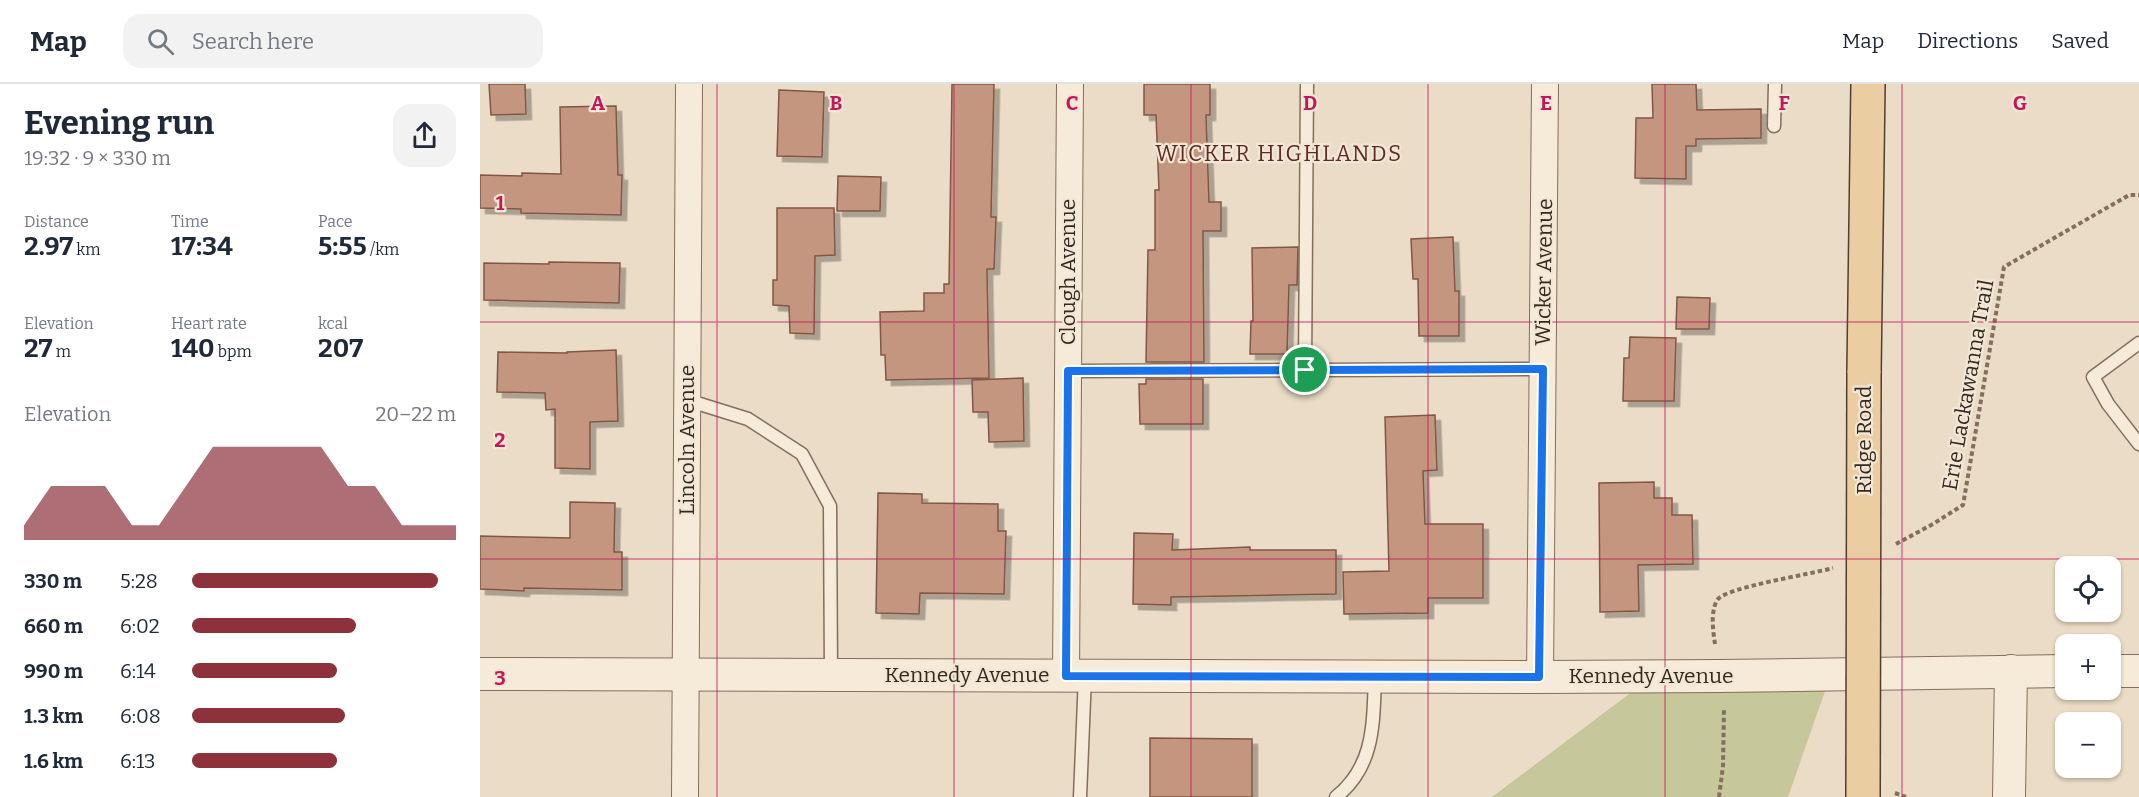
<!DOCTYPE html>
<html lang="en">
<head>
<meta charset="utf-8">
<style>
	:root { --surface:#fff; --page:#f2f2f3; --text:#1f2937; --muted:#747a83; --line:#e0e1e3; --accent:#8d323b }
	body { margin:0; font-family:Bitter,serif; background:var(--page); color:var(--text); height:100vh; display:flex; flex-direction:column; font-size:22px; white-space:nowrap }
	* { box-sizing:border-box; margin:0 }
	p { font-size:20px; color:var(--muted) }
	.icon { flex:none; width:33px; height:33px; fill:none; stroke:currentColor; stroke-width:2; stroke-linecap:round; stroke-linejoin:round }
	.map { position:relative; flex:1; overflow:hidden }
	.drawer { display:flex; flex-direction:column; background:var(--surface); width:480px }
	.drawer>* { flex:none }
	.controls { position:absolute; left:1575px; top:472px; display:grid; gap:12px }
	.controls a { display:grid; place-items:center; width:66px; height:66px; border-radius:12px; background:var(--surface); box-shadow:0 2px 4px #0004; font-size:30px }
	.pin { position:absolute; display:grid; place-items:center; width:51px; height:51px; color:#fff; margin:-26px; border:3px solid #fff; border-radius:50%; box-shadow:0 2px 6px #0007 }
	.round { display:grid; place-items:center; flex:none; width:63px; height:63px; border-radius:18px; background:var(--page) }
	.summary { display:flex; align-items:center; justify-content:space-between; height:102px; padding:0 24px }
	h1 { font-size:33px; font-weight:700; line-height:45px }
	.figures { display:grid; grid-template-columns:repeat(3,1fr); gap:9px; height:102px; padding:6px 24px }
	.figures div { display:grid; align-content:center }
	.figures b { font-size:26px; font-weight:700 }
	.figures small { font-size:16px; font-weight:400 }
	.figures p { font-size:16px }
	.chart { height:168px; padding:12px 24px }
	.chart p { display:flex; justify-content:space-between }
	.chart svg { width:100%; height:108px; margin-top:6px; fill:var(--accent); opacity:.7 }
	ul { padding:0 24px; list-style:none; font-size:20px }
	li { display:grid; grid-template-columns:96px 72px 1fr; align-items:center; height:45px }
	li i { height:15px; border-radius:8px; background:var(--accent) }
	header { display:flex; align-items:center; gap:36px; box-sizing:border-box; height:84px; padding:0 30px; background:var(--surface); border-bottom:2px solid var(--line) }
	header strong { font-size:28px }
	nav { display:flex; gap:33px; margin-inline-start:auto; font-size:21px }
	.search { width:420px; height:54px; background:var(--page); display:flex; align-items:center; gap:15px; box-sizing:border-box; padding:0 21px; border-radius:18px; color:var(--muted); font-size:22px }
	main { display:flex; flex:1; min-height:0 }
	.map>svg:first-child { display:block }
	.green { fill:#c6c79a }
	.building { fill:#c5967f; stroke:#815745; stroke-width:1.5; filter:url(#shadow) }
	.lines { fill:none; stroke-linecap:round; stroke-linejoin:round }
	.service-casing { stroke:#846e5d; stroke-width:15 }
	.minor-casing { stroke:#846e5d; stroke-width:28 }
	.tertiary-casing { stroke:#846e5d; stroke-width:34 }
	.primary-casing { stroke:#523d31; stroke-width:36 }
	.path { stroke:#846e5d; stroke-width:4; stroke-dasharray:4.5 3; stroke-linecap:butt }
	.service { stroke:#f6ead8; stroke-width:12 }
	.minor { stroke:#f6ead8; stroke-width:26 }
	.tertiary { stroke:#f6ead8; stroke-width:32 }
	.primary { stroke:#eacda1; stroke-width:33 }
	.primary-bridge-casing { stroke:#523d31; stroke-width:36; stroke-linecap:butt }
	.primary-bridge { stroke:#eacda1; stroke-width:33 }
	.route-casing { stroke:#fff; stroke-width:12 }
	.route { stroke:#1a73e8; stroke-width:8 }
	.grid { fill:none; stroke:#c2185b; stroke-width:1.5; stroke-opacity:0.55 }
	.labels { text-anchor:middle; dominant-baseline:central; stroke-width:4.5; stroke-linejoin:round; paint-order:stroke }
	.street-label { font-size:21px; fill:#352820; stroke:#f2e7d5 }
	.neighbourhood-label { font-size:22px; letter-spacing:1.5px; fill:#5e2a23; stroke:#f2e7d5 }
	.grid-label { font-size:20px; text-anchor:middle; font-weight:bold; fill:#c2185b; stroke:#f2e7d5; stroke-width:4.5; stroke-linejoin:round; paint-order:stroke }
</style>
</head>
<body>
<header>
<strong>Map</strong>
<div class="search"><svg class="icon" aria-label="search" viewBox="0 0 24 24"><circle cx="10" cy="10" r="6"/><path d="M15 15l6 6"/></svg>Search here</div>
<nav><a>Map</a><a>Directions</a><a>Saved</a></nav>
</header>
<main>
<section class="drawer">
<div class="summary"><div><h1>Evening run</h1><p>19:32 · 9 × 330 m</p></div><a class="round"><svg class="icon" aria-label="share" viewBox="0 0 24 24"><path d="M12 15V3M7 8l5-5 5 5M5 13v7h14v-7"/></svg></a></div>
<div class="figures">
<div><p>Distance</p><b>2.97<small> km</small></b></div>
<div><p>Time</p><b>17:34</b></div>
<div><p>Pace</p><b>5:55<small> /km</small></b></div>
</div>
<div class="figures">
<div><p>Elevation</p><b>27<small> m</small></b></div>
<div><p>Heart rate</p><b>140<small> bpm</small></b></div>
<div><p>kcal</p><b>207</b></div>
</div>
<div class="chart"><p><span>Elevation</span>20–22 m</p>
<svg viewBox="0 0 160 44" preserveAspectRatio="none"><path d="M0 44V38L10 22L20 22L30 22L40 38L50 38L60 22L70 6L80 6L90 6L100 6L110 6L120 22L130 22L140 38L150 38L160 38V44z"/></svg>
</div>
<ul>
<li><b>330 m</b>5:28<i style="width:93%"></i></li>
<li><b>660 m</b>6:02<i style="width:62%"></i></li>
<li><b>990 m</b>6:14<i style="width:55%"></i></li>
<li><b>1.3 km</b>6:08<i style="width:58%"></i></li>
<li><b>1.6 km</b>6:13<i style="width:55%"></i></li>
</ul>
</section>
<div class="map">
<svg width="1659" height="713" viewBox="0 0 1659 713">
	<defs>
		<filter id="shadow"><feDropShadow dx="5.5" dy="5.5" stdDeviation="0" flood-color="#0004"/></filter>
	</defs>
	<rect width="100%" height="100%" fill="#eadcc6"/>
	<polygon class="green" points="1351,590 1308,713 1012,713 1173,592"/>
	<g class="building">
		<polygon points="9,0 45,0 46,30 11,31"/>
		<polygon points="472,0 514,0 511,133 516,133 514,185 507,185 509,294 406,296 405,271 401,271 400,228 444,227 444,209 464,209 464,200 469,200"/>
		<polygon points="664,0 730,0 730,31 726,31 729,118 741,118 741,147 723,147 724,278 666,278 668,166 675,166 675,106 679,106 676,31 664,31"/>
		<polygon points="1172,0 1216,0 1217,26 1281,25 1281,54 1216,55 1216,62 1206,62 1206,95 1155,94 1156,34 1173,34"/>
		<polygon points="299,6 344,8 342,73 297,72"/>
		<polygon points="136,22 138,91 142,91 141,131 41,129 41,125 0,124 0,91 42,92 42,89 81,90 80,23"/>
		<polygon points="358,92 401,93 400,127 357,127"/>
		<polygon points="297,124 354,124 355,171 335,172 334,250 310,249 309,222 293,221 293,196 297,196"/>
		<polygon points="973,153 975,207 979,207 979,252 939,252 938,195 933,195 931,155"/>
		<polygon points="818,163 817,201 809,201 807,270 770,270 771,237 773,237 772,164"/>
		<polygon points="69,178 140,179 139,219 4,216 4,179 69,180"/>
		<polygon points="1197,213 1230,214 1229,245 1196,245"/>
		<polygon points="1150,253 1196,254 1194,317 1143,317 1144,274 1149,274"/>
		<polygon points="136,266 138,337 110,338 110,385 75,384 75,325 66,326 65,309 17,308 18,268 87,269 87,268"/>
		<polygon points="543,294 544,357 509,358 508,328 493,328 492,296"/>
		<polygon points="666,295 723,295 723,340 660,340 659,300 666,300"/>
		<polygon points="955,331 957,386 943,387 945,440 1003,440 1003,514 948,514 948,529 864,530 863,488 909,487 905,333"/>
		<polygon points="1174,398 1174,414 1192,414 1192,431 1212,431 1213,480 1158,481 1159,527 1120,528 1119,399"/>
		<polygon points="398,409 442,410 442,419 518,420 518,447 526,447 524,510 440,509 439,530 396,529"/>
		<polygon points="90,418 135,419 134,468 142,468 142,506 44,504 44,507 0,505 0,452 90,454"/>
		<polygon points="654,449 693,450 692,466 770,463 770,466 856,466 856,510 691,513 691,521 653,520"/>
		<polygon points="670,654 772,655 772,713 670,713"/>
	</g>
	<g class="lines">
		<g class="service-casing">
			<g id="service">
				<polyline points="1294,42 1295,0"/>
				<polyline points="1659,259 1613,293 1628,320 1659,360"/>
				<polyline points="825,286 827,0"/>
				<polyline points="588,287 1063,285"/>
				<polyline points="207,316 268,335 322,370 350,422 351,591"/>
				<polyline points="600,713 605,592"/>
				<path d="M856 713C895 682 893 639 895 594"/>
			</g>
		</g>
		<g class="minor-casing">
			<g id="minor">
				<polyline points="586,592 590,0"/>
				<polyline points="1060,593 1065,0"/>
				<polyline points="205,713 209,0"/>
			</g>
		</g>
		<g class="tertiary-casing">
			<g id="tertiary">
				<polyline points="1630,587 1659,587"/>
				<polyline points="0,590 1060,593 1240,592 1586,587"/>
				<polyline points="1529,713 1531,587"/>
			</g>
		</g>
		<g class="primary-casing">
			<polyline id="primary" points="1384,289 1388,0"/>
		</g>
		<g class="path">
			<polyline points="1416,460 1453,440 1483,421 1524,183 1649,111 1659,111"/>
			<path d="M1235 560C1233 547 1230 526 1238 515 1248 503 1332 490 1353 484"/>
			<polyline points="1415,709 1426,713"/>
			<polyline points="1239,713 1243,682 1244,624"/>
		</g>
		<use href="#service" class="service"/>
		<use href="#minor" class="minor"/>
		<use href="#tertiary" class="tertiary"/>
		<use href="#primary" class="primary"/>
		<g class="primary-bridge-casing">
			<polyline id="primary-bridge" points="1383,713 1384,289"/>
		</g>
		<use href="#primary-bridge" class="primary-bridge"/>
	</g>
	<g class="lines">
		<g class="route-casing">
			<polygon id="route" points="1063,285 1059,593 586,592 588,287"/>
		</g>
		<use href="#route" class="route"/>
	</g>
	<path class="grid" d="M237 0V713M474 0V713M711 0V713M948 0V713M1185 0V713M1422 0V713M0 238H1659M0 475H1659"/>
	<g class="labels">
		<g class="street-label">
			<text transform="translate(588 188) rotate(-90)">Clough Avenue</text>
			<text transform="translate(1064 188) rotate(-89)">Wicker Avenue</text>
			<text transform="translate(1488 301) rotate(-80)">Erie Lackawanna Trail</text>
			<text transform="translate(207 356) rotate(-90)">Lincoln Avenue</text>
			<text transform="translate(1384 356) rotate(-90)">Ridge Road</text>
			<text x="487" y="591">Kennedy Avenue</text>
			<text x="1171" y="592">Kennedy Avenue</text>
		</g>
		<g class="neighbourhood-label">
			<text x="799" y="69">WICKER HIGHLANDS</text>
		</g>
	</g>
	<g class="grid-label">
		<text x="118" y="26">A</text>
		<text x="356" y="26">B</text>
		<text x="592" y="26">C</text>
		<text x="830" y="26">D</text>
		<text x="1066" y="26">E</text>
		<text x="1304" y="26">F</text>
		<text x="1540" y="26">G</text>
		<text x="20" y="126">1</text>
		<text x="20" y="363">2</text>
		<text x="20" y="601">3</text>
	</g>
</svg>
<div class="controls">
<a><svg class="icon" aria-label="locate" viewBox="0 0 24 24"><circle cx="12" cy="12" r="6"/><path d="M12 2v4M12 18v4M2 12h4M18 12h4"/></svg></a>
<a>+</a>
<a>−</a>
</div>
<div class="pin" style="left:825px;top:286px;background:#1e9e55"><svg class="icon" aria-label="arrive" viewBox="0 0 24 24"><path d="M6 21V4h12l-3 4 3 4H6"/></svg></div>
</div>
</main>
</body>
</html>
